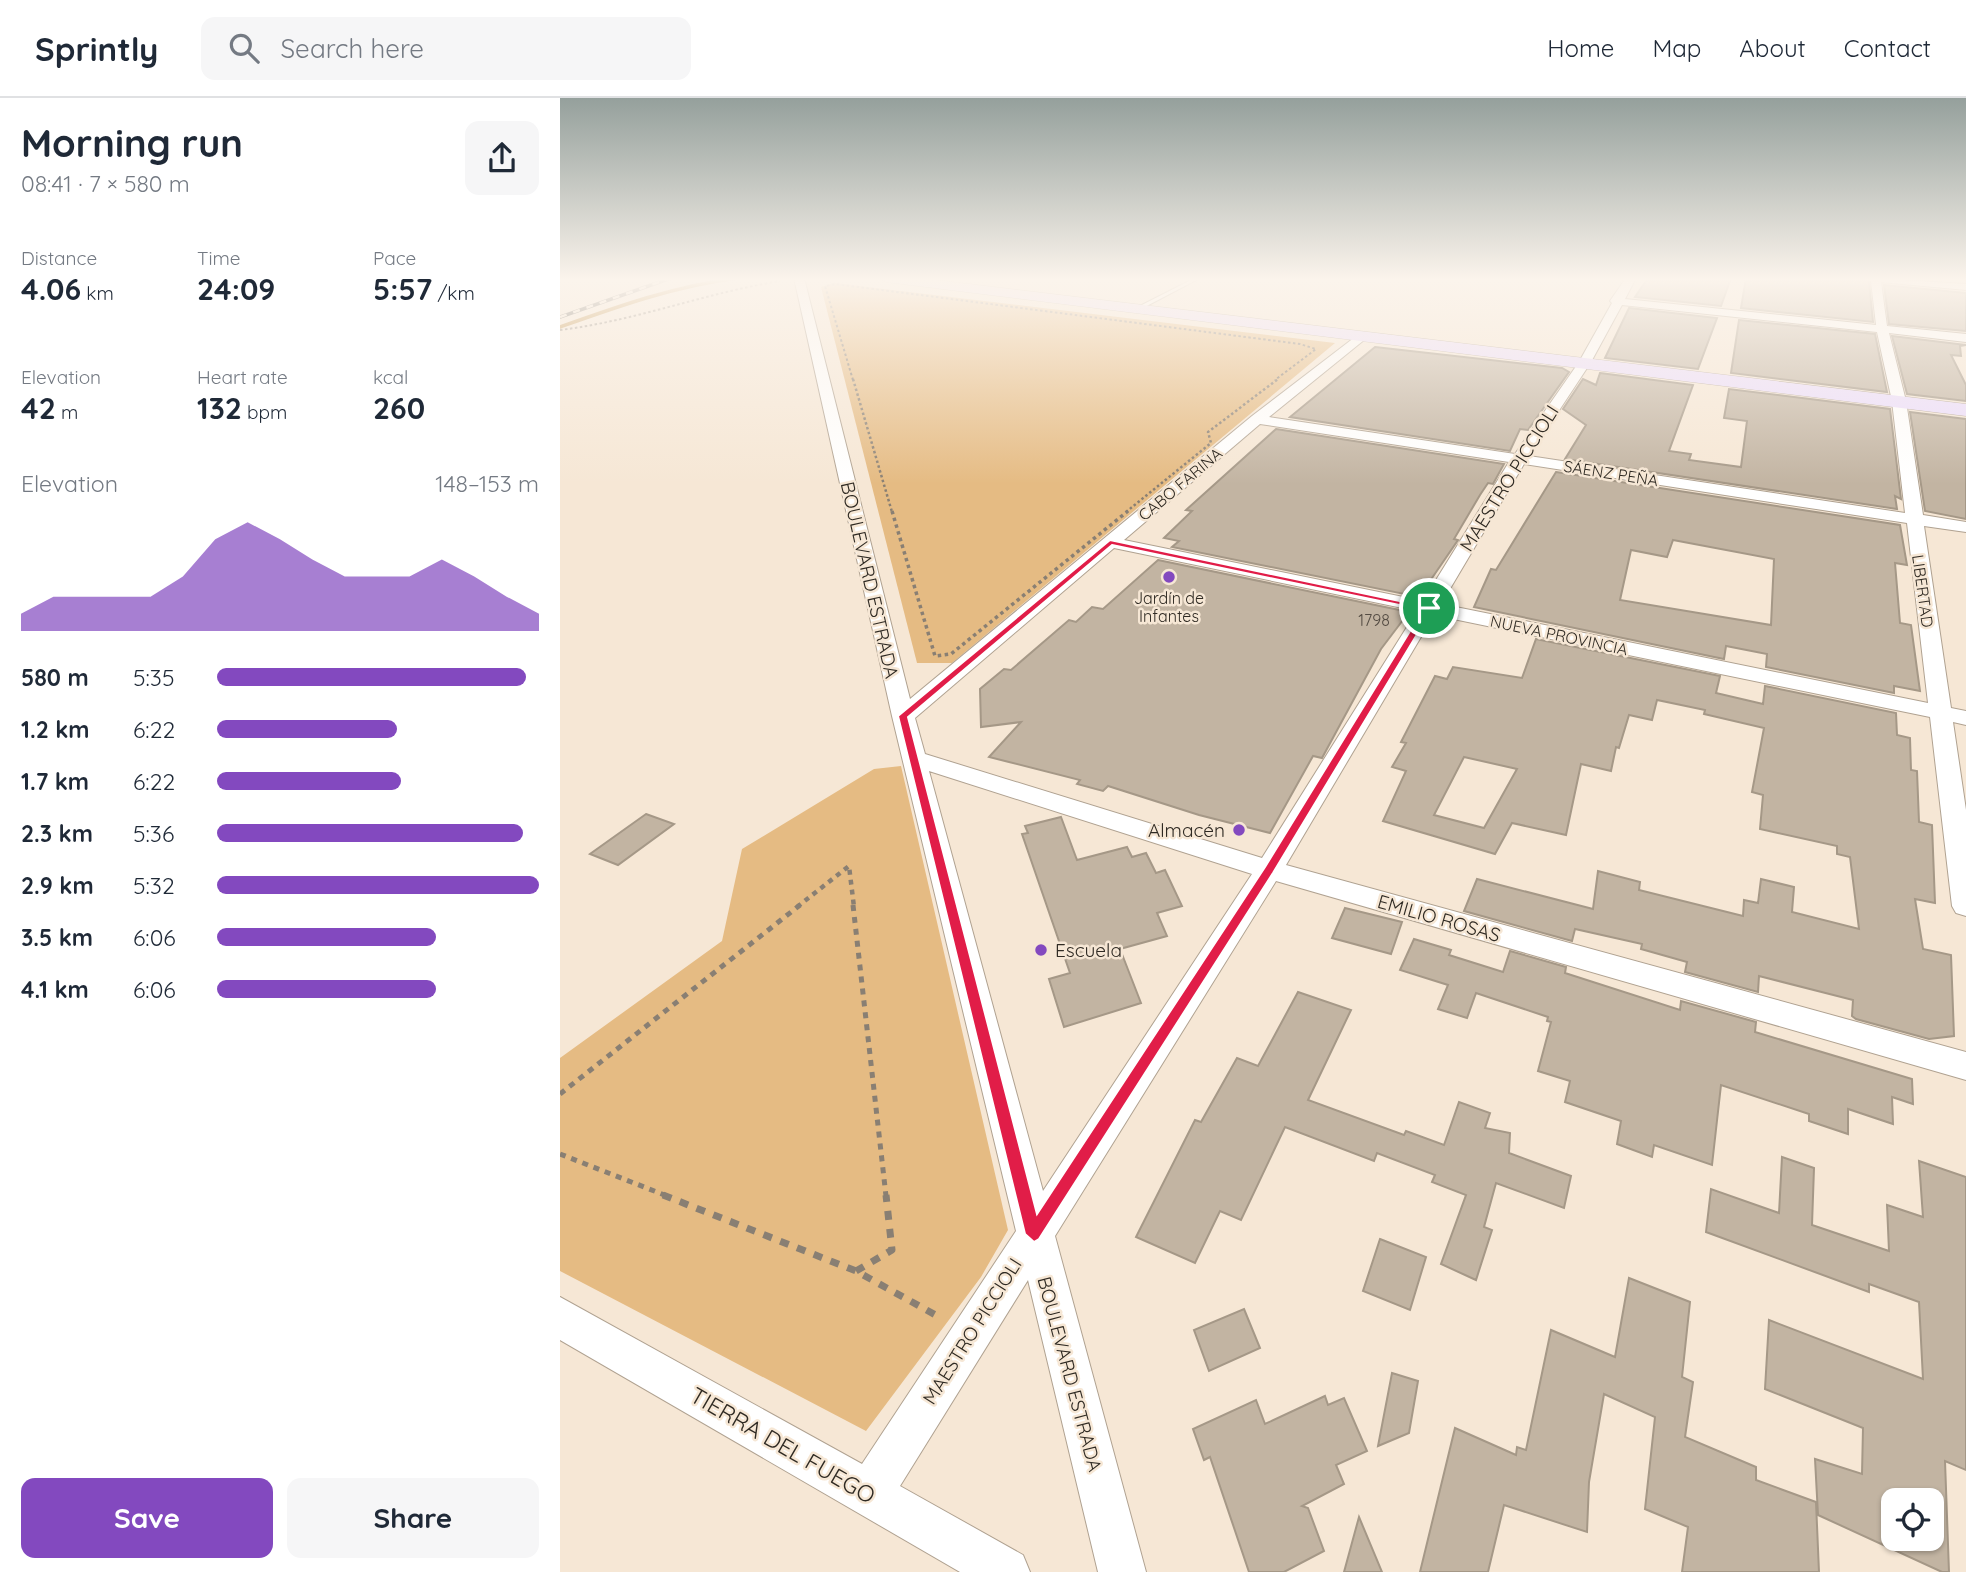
<!DOCTYPE html>
<html lang="en">
<head>
<meta charset="utf-8">
<style>
	:root { --surface:#fff; --page:#f6f6f7; --text:#1f2937; --muted:#747a83; --line:#e0e1e3; --accent:#8349bf }
	body { margin:0; font-family:Quicksand,sans-serif; background:var(--page); color:var(--text); height:100vh; display:flex; flex-direction:column; font-size:26px; white-space:nowrap }
	* { box-sizing:border-box; margin:0 }
	p { font-size:23px; color:var(--muted) }
	.icon { flex:none; width:38px; height:38px; fill:none; stroke:currentColor; stroke-width:2; stroke-linecap:round; stroke-linejoin:round }
	.map { position:relative; flex:1; overflow:hidden }
	.side { display:flex; flex-direction:column; background:var(--surface); width:560px }
	.side>* { flex:none }
	.buttons { position:absolute; left:1321px; top:1390px; display:grid; gap:14px }
	.buttons a { display:grid; place-items:center; width:63px; height:63px; border-radius:14px; background:var(--surface); box-shadow:0 2px 5px #0004; font-size:35px }
	.pin { position:absolute; display:grid; place-items:center; width:60px; height:60px; color:#fff; margin:-30px; border:4px solid #fff; border-radius:50%; box-shadow:0 2px 7px #0007 }
	.round { display:grid; place-items:center; flex:none; width:74px; height:74px; border-radius:14px; background:var(--page) }
	.head { display:flex; align-items:center; justify-content:space-between; height:119px; padding:0 21px }
	h1 { font-size:38px; font-weight:800; line-height:52px }
	.figures { display:grid; grid-template-columns:repeat(3,1fr); gap:10px; height:119px; padding:7px 21px }
	.figures div { display:grid; align-content:center }
	.figures b { font-size:30px; font-weight:800 }
	.figures small { font-size:19px; font-weight:400 }
	.figures p { font-size:19px }
	.chart { height:196px; padding:14px 21px }
	.chart p { display:flex; justify-content:space-between }
	.chart svg { width:100%; height:126px; margin-top:7px; fill:var(--accent); opacity:.7 }
	.button { display:flex; gap:14px; margin-top:auto; padding:14px 21px }
	.button a { flex:1; height:80px; border-radius:14px; background:var(--accent); color:#fff; font-size:28px; font-weight:800; line-height:80px; text-align:center }
	.button a+a { background:var(--page); color:var(--text) }
	ul { padding:0 21px; list-style:none; font-size:23px }
	li { display:grid; grid-template-columns:112px 84px 1fr; align-items:center; height:52px }
	li i { height:18px; border-radius:9px; background:var(--accent) }
	header { display:flex; align-items:center; gap:42px; box-sizing:border-box; height:98px; padding:0 35px; background:var(--surface); border-bottom:2px solid var(--line) }
	header strong { font-size:33px }
	nav { display:flex; gap:38px; margin-inline-start:auto; font-size:24px }
	.search { width:490px; height:63px; background:var(--page); display:flex; align-items:center; gap:18px; box-sizing:border-box; padding:0 24px; border-radius:14px; color:var(--muted); font-size:26px }
	main { display:flex; flex:1; min-height:0 }
	.map>svg:first-child { display:block }
	.green { fill:#e5bb83 }
	.lines { fill:none; stroke-linecap:round; stroke-linejoin:round }
	.stream { stroke:#b8812b; stroke-width:3.5 }
	.building { fill:#c2b4a2; stroke:#a59887; stroke-width:2; fill-rule:evenodd }
	.lane-casing { stroke:#b0a291; stroke-width:2 }
	.street-casing { stroke:#b0a291; stroke-width:2 }
	.secondary-casing { stroke:#b0a291; stroke-width:1 }
	.path-far5 { stroke:#897f73; stroke-width:2; stroke-dasharray:2.5 2.5; stroke-linecap:butt }
	.path-far4 { stroke:#897f73; stroke-width:2.5; stroke-dasharray:2.5 2.5; stroke-linecap:butt }
	.path-far3 { stroke:#897f73; stroke-width:3.5; stroke-dasharray:3.5 3.5; stroke-linecap:butt }
	.path-far2 { stroke:#897f73; stroke-width:4.5; stroke-dasharray:5 5; stroke-linecap:butt }
	.path-far1 { stroke:#897f73; stroke-width:5; stroke-dasharray:6 6; stroke-linecap:butt }
	.path { stroke:#897f73; stroke-width:7; stroke-dasharray:9 9; stroke-linecap:butt }
	.lane { fill:#fff; fill-rule:evenodd }
	.street { fill:#fff; fill-rule:evenodd }
	.secondary { fill:#ebddfd; fill-rule:evenodd }
	.rail-casing { stroke:#534d44; stroke-width:3.5 }
	.rail { stroke:#f6e7d5; stroke-width:2.5; stroke-dasharray:7; stroke-linecap:butt }
	.route { fill:#e11d48; stroke:#fff; stroke-width:2; fill-rule:evenodd }
	.poi-dot { fill:#8349bf; stroke:#f6e7d5; stroke-width:2.5 }
	.labels { text-anchor:middle; dominant-baseline:central; stroke-width:5; stroke-linejoin:round; paint-order:stroke }
	.far-street-label { font-size:16px; fill:#2f2a23; stroke:#f6e7d5 }
	.far-poi-label { font-size:16px; fill:#2f2a23; stroke:#f6e7d5 }
	.number-label { font-size:16px; fill:#544c43 }
	.street-label { font-size:19px; fill:#2f2a23; stroke:#f6e7d5 }
	.poi-label { font-size:19px; fill:#2f2a23; stroke:#f6e7d5; text-anchor:end }
	.near-street-label { font-size:23px; fill:#2f2a23; stroke:#f6e7d5 }
</style>
</head>
<body>
<header>
<strong>Sprintly</strong>
<div class="search"><svg class="icon" aria-label="search" viewBox="0 0 24 24"><circle cx="10" cy="10" r="6"/><path d="M15 15l6 6"/></svg>Search here</div>
<nav><a>Home</a><a>Map</a><a>About</a><a>Contact</a></nav>
</header>
<main>
<section class="side">
<div class="head"><div><h1>Morning run</h1><p>08:41 · 7 × 580 m</p></div><a class="round"><svg class="icon" aria-label="share" viewBox="0 0 24 24"><path d="M12 15V3M7 8l5-5 5 5M5 13v7h14v-7"/></svg></a></div>
<div class="figures">
<div><p>Distance</p><b>4.06<small> km</small></b></div>
<div><p>Time</p><b>24:09</b></div>
<div><p>Pace</p><b>5:57<small> /km</small></b></div>
</div>
<div class="figures">
<div><p>Elevation</p><b>42<small> m</small></b></div>
<div><p>Heart rate</p><b>132<small> bpm</small></b></div>
<div><p>kcal</p><b>260</b></div>
</div>
<div class="chart"><p><span>Elevation</span>148–153 m</p>
<svg viewBox="0 0 160 44" preserveAspectRatio="none"><path d="M0 44V38L10 32L20 32L30 32L40 32L50 25L60 12L70 6L80 12L90 19L100 25L110 25L120 25L130 19L140 25L150 32L160 38V44z"/></svg>
</div>
<ul>
<li><b>580 m</b>5:35<i style="width:96%"></i></li>
<li><b>1.2 km</b>6:22<i style="width:56%"></i></li>
<li><b>1.7 km</b>6:22<i style="width:57%"></i></li>
<li><b>2.3 km</b>5:36<i style="width:95%"></i></li>
<li><b>2.9 km</b>5:32<i style="width:100%"></i></li>
<li><b>3.5 km</b>6:06<i style="width:68%"></i></li>
<li><b>4.1 km</b>6:06<i style="width:68%"></i></li>
</ul>
<div class="button"><a>Save</a><a>Share</a></div>
</section>
<div class="map">
<svg width="1406" height="1474" viewBox="0 0 1406 1474">
	<rect width="100%" height="100%" fill="#f6e7d5"/>
	<g class="green">
		<polygon points="274,185 775,245 392,565 357,565 261,189"/>
		<polygon points="341,668 448,1132 421,1179 306,1333 0,1173 0,960 162,843 182,751 314,671"/>
	</g>
	<g class="lines">
		<path class="stream" d="M0 229C59 208 115 188 178 180"/>
	</g>
	<g class="building">
		<polygon points="1088,180 1171,180 1161,208 1075,199"/>
		<polygon points="1186,180 1305,180 1309,184 1313,224 1181,210"/>
		<polygon points="1324,187 1406,195 1406,233 1329,226"/>
		<polygon points="1069,210 1157,220 1138,271 1045,260"/>
		<polygon points="1179,222 1315,236 1327,294 1171,275"/>
		<polygon points="1332,238 1406,247 1400,248 1401,258 1391,257 1406,287 1406,303 1347,296"/>
		<polygon points="815,249 1002,270 1009,274 968,332 960,331 950,353 730,319"/>
		<polygon points="1040,275 1133,287 1109,353 1131,356 1129,362 1181,369 1187,323 1164,320 1169,291 1330,311 1341,401 1335,398 1337,411 1005,361 1026,327 1003,311 1023,281 1036,287"/>
		<polygon points="1350,314 1406,321 1406,421 1365,413"/>
		<polygon points="716,331 944,366 933,386 928,385 920,397 894,441 898,442 859,499 612,449 619,443 604,440 632,413 626,412"/>
		<path d="M996 374 1340 427 1347 467 1335 465 1340 525 1351 527 1360 593 1334 588V595L1206 569 1207 556 1166 548 1164 561 914 509 931 471 936 472ZM1113 442 1214 461 1211 527 1060 502 1071 452 1107 459Z"/>
		<polygon points="598,462 849,514 821,551 762,660 753,658 710,735 639,717 548,688 543,693 517,686 520,682 429,659 461,624 421,629 420,591 444,571 451,572 509,522 516,524 532,509 543,511"/>
		<path d="M976 541 1160 578 1156 595 1203 606 1205 588 1336 615 1337 637 1350 640 1351 672 1357 673 1359 724 1372 727 1375 805 1355 801 1363 851 1391 857 1394 938 1369 941 1296 921 1292 918 1293 902 1199 878 1198 894 1125 874 1127 864 1081 851 1082 846 1015 831 1012 843 904 813 917 781 1033 811 1038 773 1080 784 1079 792 1183 818 1184 802 1198 805 1201 781 1234 789 1232 814 1299 831 1290 759 1277 756V748L1200 731 1203 697 1192 694 1204 630 1144 616 1145 612 1097 602 1092 622 1069 617 1059 650 1056 649 1051 673 1021 666 1006 737 952 725 935 756 823 723 846 673 832 669 846 645 841 644 875 578 887 581 893 569 962 580ZM904 659 957 671 924 730 874 717Z"/>
		<polygon points="86,716 114,726 58,767 30,756"/>
		<polygon points="501,719 517,762 567,749 572,759 586,755 596,775 605,772 622,808 597,815 607,838 560,851 581,905 504,929 489,881 510,875 462,736 468,735 465,728"/>
		<polygon points="785,810 842,824 831,856 772,840"/>
		<polygon points="854,841 891,852 889,857 943,874 950,853 1006,869 1005,875 1120,912 1121,903 1196,924 1195,934 1352,981 1353,1006 1332,999 1333,1026 1288,1011 1288,1036 1249,1023 1249,1016 1161,987 1152,1067 1094,1047 1092,1059 1057,1046 1061,1023 1005,1004 1010,983 978,973 991,924 987,923 988,919 916,895 907,920 878,911 888,887 840,872"/>
		<polygon points="738,894 791,912 748,1002 844,1037 846,1033 884,1047 899,1004 930,1015 925,1030 950,1035 949,1055 1011,1078 1004,1110 936,1085 924,1129 932,1132 916,1182 881,1166 906,1097 872,1084 875,1077 817,1055 814,1063 725,1029 681,1122 660,1113 635,1165 576,1139 635,1022 641,1024 677,960 698,968"/>
		<path d="M1222 1059 1254 1070 1252 1127 1329 1153 1327 1107 1363 1119 1359 1063 1406 1079V1372L1385 1363 1389 1474H1382L1258 1417 1255 1361 1302 1376 1303 1330 1205 1291 1209 1222 1363 1281 1359 1204 1309 1186V1194L1146 1134 1151 1091 1219 1115ZM1334 1402H1372V1440H1334Z"/>
		<polygon points="820,1141 866,1159 850,1212 803,1193"/>
		<polygon points="1069,1180 1130,1204 1122,1279 1133,1284 1125,1339 1196,1369 1196,1382 1256,1404 1259,1474 1122,1474 1128,1429 1085,1411 1095,1319 1044,1296 1029,1384 1027,1434 944,1407 928,1474 860,1474 895,1330 956,1357 957,1349 966,1352 991,1232 1055,1259"/>
		<polygon points="684,1211 700,1250 649,1273 634,1232"/>
		<polygon points="832,1275 858,1283 849,1335 818,1348"/>
		<polygon points="765,1298 768,1307 784,1300 807,1353 776,1367 784,1386 742,1408 748,1410 764,1453 724,1474 689,1474 650,1359 644,1362 633,1331 696,1302 705,1326"/>
		<polygon points="799,1419 822,1474 784,1474"/>
	</g>
	<g class="lines">
		<g class="lane-casing">
			<polygon id="lane" points="635,180 640,180 579,212 574,211"/>
		</g>
		<g class="street-casing">
			<path id="street" d="M234 180H244L350 601 692 318 799 236 809 238 709 319 955 356 1019 264 1052 205 1050 203 1066 180H1076L1065 201 1316 227 1311 183 1307 180 1406 186V192L1321 184 1327 228 1406 236V244L1329 235 1346 303 1363 417 1406 424V434L1364 428 1391 610 1406 613V627L1393 624 1406 712V818L1396 815 1392 808 1370 619 874 517 726 767 1406 954V982L716 783 495 1138 586 1474H538L468 1182 340 1388 463 1457 470 1474H400L0 1242V1199L302 1366 456 1133 332 618ZM1062 207 1317 234 1332 303 1345 415 969 358 1031 264ZM700 326 949 364 863 503 564 442ZM964 366 1347 425 1368 605 881 506ZM554 450 857 513 702 760 365 656 355 620ZM369 673 692 776 483 1093Z"/>
		</g>
		<g class="secondary-casing">
			<polygon id="secondary" points="319,180 359,180 1406,306 1406,318 326,184"/>
		</g>
		<g class="path-far5">
			<path d="M0 232C75 223 145 195 220 183"/>
			<polyline points="293,282 265,188 275,186 740,246 756,251 715,282"/>
		</g>
		<g class="path-far4">
			<polyline points="293,281 332,414"/>
			<polyline points="566,414 651,345 648,334 718,281"/>
		</g>
		<polyline class="path-far3" points="332,413 375,558 391,556 568,413"/>
		<polyline class="path-far2" points="237,809 289,768 294,809"/>
		<g class="path-far1">
			<polyline points="293,807 326,1098"/>
			<polyline points="0,996 240,807"/>
			<polyline points="0,1056 107,1098"/>
		</g>
		<g class="path">
			<polyline points="103,1097 296,1173 381,1220"/>
			<polyline points="296,1173 332,1152 326,1097"/>
		</g>
		<use href="#lane" class="lane"/>
		<use href="#street" class="street"/>
		<use href="#secondary" class="secondary"/>
		<g class="rail-casing">
			<polyline id="rail" points="0,219 111,180"/>
		</g>
		<use href="#rail" class="rail"/>
	</g>
	<linearGradient id="sky" x2="0" y2="1"><stop stop-color="#95a09c"/><stop offset="0.47" stop-color="#fbf4ec"/><stop offset="1" stop-color="#fbf4ec" stop-opacity="0"/></linearGradient>
	<rect width="1406" height="386" fill="url(#sky)"/>
	<path class="route" d="M550 442 873 510 713 775 479 1141 474 1144 465 1136 338 618ZM552 447 863 512 705 769 477 1116 348 619Z"/>
	<g class="poi-dot">
		<circle cx="609" cy="479" r="7"/>
		<circle cx="679" cy="732" r="7"/>
		<circle cx="481" cy="852" r="7"/>
	</g>
	<g class="labels">
		<g class="far-street-label">
			<text transform="translate(1051 375) rotate(9)">SÁENZ PEÑA</text>
			<text transform="translate(620 386) rotate(-40)">CABO FARINA</text>
			<text transform="translate(1363 493) rotate(82)">LIBERTAD</text>
			<text transform="translate(999 537) rotate(12)">NUEVA PROVINCIA</text>
		</g>
		<g class="far-poi-label">
			<text x="609" y="500">Jardín de<tspan x="609" dy="18">Infantes</tspan></text>
		</g>
		<g class="number-label">
			<text x="814" y="522">1798</text>
		</g>
		<g class="street-label">
			<text transform="translate(949 380) rotate(-58)">MAESTRO PICCIOLI</text>
			<text transform="translate(310 482) rotate(77)">BOULEVARD ESTRADA</text>
			<text transform="translate(879 820) rotate(16)">EMILIO ROSAS</text>
			<text transform="translate(412 1233) rotate(-58)">MAESTRO PICCIOLI</text>
			<text transform="translate(510 1276) rotate(75)">BOULEVARD ESTRADA</text>
		</g>
		<g class="poi-label">
			<text x="665" y="732">Almacén</text>
			<text x="495" y="852" text-anchor="start">Escuela</text>
		</g>
		<g class="near-street-label">
			<text transform="translate(223 1347) rotate(30)">TIERRA DEL FUEGO</text>
		</g>
	</g>
</svg>
<div class="buttons">
<a><svg class="icon" aria-label="locate" viewBox="0 0 24 24"><circle cx="12" cy="12" r="6"/><path d="M12 2v4M12 18v4M2 12h4M18 12h4"/></svg></a>
</div>
<div class="pin" style="left:869px;top:510px;background:#1e9e55"><svg class="icon" aria-label="arrive" viewBox="0 0 24 24"><path d="M6 21V4h12l-3 4 3 4H6"/></svg></div>
</div>
</main>
</body>
</html>
